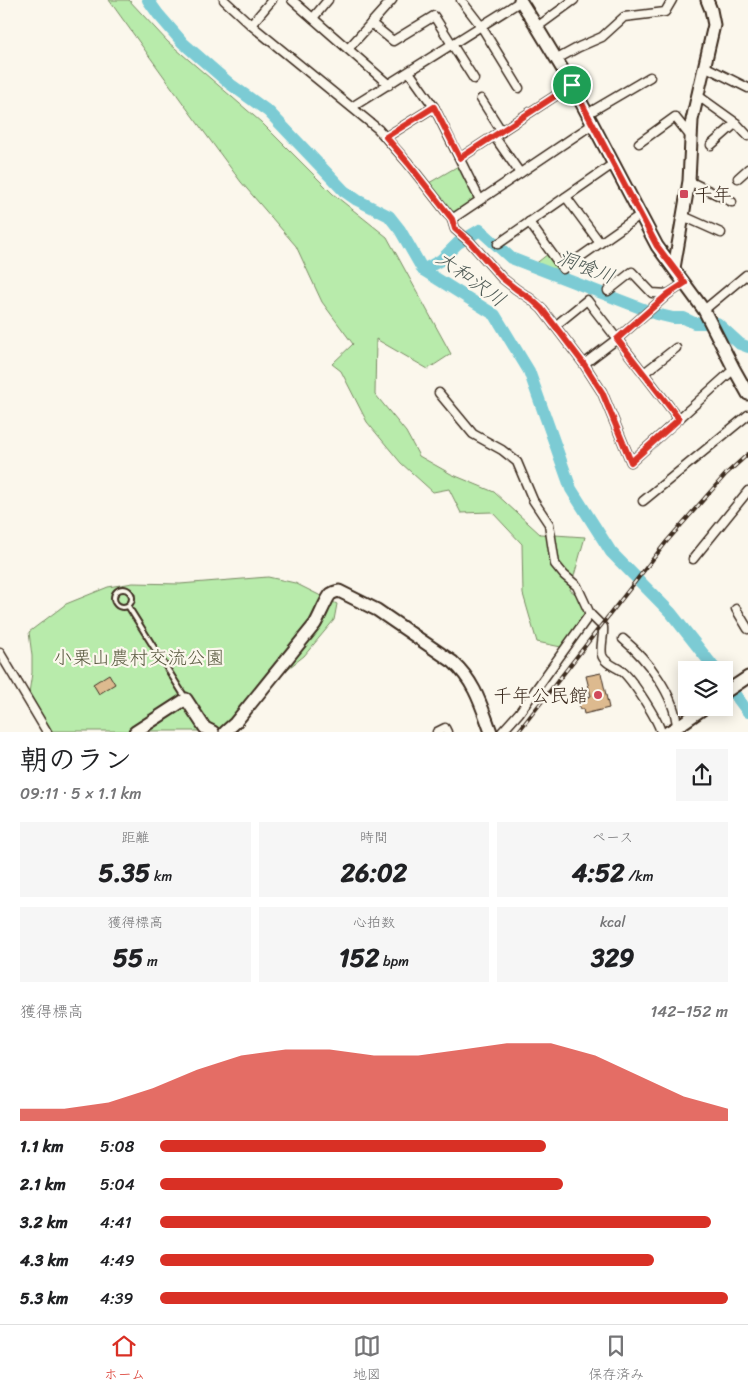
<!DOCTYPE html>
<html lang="ja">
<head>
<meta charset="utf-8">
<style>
	:root { --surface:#fff; --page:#f6f6f6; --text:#202124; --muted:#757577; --line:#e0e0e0; --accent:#d93025 }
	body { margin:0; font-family:Sriracha,"Klee One",sans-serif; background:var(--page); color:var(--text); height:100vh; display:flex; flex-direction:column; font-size:19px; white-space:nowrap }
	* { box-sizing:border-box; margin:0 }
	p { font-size:16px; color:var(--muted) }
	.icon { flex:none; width:28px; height:28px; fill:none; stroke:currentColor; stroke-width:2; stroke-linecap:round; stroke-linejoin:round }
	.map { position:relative; height:732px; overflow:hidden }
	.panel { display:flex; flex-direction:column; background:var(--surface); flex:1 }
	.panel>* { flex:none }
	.controls { position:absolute; left:678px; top:661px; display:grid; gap:10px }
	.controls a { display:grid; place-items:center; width:55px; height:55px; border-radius:0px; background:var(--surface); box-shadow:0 2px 12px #0003; font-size:25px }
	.pin { position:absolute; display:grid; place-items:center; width:42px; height:42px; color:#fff; margin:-21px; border:2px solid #fff; border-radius:50%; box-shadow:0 1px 5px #0007 }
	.round { display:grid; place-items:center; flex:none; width:52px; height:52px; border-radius:0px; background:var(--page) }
	.overview { display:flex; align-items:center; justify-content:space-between; height:85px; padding:0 20px }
	h1 { font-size:28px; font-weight:700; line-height:38px }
	.stats { display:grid; grid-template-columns:repeat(3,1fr); gap:8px; height:85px; padding:5px 20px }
	.stats div { display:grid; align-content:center; border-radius:0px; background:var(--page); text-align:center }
	.stats b { font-size:25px; font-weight:700 }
	.stats small { font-size:14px; font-weight:400 }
	.stats p { font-size:14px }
	.chart { height:140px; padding:10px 20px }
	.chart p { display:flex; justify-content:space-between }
	.chart svg { width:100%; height:90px; margin-top:5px; fill:var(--accent); opacity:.7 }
	ul { padding:0 20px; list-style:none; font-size:16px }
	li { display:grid; grid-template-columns:80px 60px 1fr; align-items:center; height:38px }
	li i { height:12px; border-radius:6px; background:var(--accent) }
	.dock { display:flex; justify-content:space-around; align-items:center; height:70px; border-top:1px solid var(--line); background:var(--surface); font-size:14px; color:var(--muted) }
	.dock a { display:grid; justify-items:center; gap:2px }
	.dock .active { color:var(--accent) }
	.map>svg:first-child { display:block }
	.green { fill:#b8ebab; stroke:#7a8a64 }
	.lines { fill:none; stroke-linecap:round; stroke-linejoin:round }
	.river { stroke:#7bcbd4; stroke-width:12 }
	.building { fill:#ddba8f; stroke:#3b2a1e }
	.lane-casing { stroke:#3b2a1e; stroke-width:8 }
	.street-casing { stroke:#3b2a1e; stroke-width:11 }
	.secondary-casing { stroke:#3b2a1e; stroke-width:15 }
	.lane { stroke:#fbf7ec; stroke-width:4 }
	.street { stroke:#fbf7ec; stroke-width:8 }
	.secondary { stroke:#fbf7ec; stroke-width:11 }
	.rail-casing { stroke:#3b2a1e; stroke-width:4 }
	.rail { stroke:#fbf7ec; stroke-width:2; stroke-dasharray:5.5; stroke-linecap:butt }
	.route-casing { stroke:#fff; stroke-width:10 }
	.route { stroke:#d93025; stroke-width:6 }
	.poi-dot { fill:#d1495b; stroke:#fbf7ec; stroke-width:2 }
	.labels { text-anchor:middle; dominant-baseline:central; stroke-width:4.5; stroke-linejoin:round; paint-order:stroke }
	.poi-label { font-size:19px; fill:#3b2a1e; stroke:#fbf7ec; text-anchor:start }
	.park-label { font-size:19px; fill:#5a5a41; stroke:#fbf7ec }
	.water-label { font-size:20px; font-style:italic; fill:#4e5a55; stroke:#fbf7ec }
</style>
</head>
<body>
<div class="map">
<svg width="748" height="732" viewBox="0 0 748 732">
	<rect width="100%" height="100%" fill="#fbf7ec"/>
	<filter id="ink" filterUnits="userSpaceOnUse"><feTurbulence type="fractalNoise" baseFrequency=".02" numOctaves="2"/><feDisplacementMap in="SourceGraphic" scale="10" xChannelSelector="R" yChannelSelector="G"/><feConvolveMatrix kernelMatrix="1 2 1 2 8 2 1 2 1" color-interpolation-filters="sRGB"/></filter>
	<g filter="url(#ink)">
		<g class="green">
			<polygon points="109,0 129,0 168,42 261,122 333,194 387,237 451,354 428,369 376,339 375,394 406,432 419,456 451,474 494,492 540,534 585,537 570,590 590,605 561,647 537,642 523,594 522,544 492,512 461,513 449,489 433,492 401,463 367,422 341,371 332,364 353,344 322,302 296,246 241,182 185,106"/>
			<polygon points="460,165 475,195 475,201 458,212 452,211 429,183"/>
			<polygon points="548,254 558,268 551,273 534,265"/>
			<polygon points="268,577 295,583 337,604 334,620 304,656 281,674 237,731 52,731 29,693 32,673 32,656 29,632 66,604 108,587 133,583 180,584"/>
		</g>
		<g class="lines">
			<g class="river">
				<polyline points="148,0 158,14 183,43 230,84 269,112 344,191 357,200 389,216 400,230 423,270 495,315 529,371 571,489 611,552 671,613 716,670"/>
				<polyline points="423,270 441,260 458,243 480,230 511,258 656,314 673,318 684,318 694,323 717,323 740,344 748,347"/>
				<polyline points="724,680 748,712"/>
			</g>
		</g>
		<g class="building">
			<polygon points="601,673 609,708 584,714 583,709 580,709 578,700 591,696 586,676"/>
			<polygon points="109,674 115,684 99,694 93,684"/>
		</g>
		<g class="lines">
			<g class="lane-casing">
				<g id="lane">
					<circle cx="123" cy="598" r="9"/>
					<polyline points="128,606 185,697"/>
				</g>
			</g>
			<g class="street-casing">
				<g id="street">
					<polyline points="224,0 251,25 378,129 408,163 452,219 455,229 470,242 502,278 516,289 531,299 542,309 584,364 602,392 631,462 734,369"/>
					<polyline points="292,0 389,85"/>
					<polyline points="461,0 481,26 519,88"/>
					<polyline points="313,18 328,0"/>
					<polyline points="371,23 393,41 434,16 474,79"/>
					<polyline points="251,25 272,0"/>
					<polyline points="537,27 574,0"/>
					<polyline points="348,49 392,0"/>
					<polyline points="557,59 579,47 602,37 624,17 665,12 672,0"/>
					<polyline points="704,66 748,88"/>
					<polyline points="409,72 434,107 480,200"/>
					<polyline points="697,95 736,123 748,136"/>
					<polyline points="481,99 502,132"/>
					<polyline points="352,107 521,1"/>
					<polyline points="587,114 650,77"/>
					<polyline points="494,136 520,173"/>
					<polyline points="386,137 434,107"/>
					<polyline points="639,143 675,117 691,137"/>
					<polyline points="711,145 736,123"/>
					<polyline points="460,158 572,85"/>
					<polyline points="738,178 748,169"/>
					<polyline points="689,181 732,202"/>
					<polyline points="566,197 600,243"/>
					<polyline points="683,216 721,233"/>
					<polyline points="452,219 593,124"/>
					<polyline points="529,222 563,269 640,215"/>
					<polyline points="498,244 613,164"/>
					<polyline points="608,291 632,272 652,293 668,294 685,283"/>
					<polyline points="704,310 746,275 748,277"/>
					<polyline points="555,326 587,300 679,419"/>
					<polyline points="584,364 617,339 668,294"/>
					<polyline points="644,373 676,348"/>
					<path d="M439 393 473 434 502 450 517 462 533 500 549 524 555 564 564 575 577 586 590 614 603 627C604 636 600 646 602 655 604 663 617 667 623 672 633 681 657 718 661 732"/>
					<polyline points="643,501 748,415"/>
					<polyline points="693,559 748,491"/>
					<polyline points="736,609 748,629"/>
					<path d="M623 639C647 659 675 695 677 727"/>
					<polyline points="0,653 47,732"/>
					<polyline points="437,732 445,728 447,732"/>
					<polyline points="502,732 519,713 590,614"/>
				</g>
			</g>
			<g class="secondary-casing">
				<g id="secondary">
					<polyline points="520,0 537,27 572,85 657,246 704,310 734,369 748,394"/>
					<polyline points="674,268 689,181 692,120 714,25 711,10 707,0"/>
					<polyline points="724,693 748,677"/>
					<polyline points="135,732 186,699 205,728 213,732"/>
					<path d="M225 732 235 723 315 624C319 618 327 597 331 594 334 592 335 592 339 591L377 610 453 662C475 682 481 705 491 732"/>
					<polyline points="668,732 677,727 704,708"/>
				</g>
			</g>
			<use href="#lane" class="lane"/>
			<use href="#street" class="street"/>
			<use href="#secondary" class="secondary"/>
			<g class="rail-casing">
				<polyline id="rail" points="518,732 667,541 726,474 748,454"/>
			</g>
			<use href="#rail" class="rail"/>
		</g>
	</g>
	<g class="lines" filter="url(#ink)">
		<g class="route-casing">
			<polygon id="route" points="572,85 657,246 685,283 668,294 617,339 679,419 631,462 602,392 584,364 542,309 531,299 516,289 502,278 470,242 455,229 452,219 408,163 386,137 434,107 460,158"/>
		</g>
		<use href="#route" class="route"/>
	</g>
	<g class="poi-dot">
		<rect x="679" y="189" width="10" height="10" rx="2.5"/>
		<circle cx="598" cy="695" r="5"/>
	</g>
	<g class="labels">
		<g class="poi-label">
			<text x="694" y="194">千年</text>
			<text x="588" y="695" text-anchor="end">千年公民館</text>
		</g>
		<g class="park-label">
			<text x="139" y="657">小栗山農村交流公園</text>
		</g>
		<g class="water-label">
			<text transform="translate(586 267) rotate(21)">洞喰川</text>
			<text transform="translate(471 279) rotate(36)">大和沢川</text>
		</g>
	</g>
</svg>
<div class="controls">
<a><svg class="icon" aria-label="layers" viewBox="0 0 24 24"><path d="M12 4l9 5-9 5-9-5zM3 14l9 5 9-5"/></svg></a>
</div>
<div class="pin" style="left:572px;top:85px;background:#1e9e55"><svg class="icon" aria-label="arrive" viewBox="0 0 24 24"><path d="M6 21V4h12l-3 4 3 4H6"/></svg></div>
</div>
<section class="panel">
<div class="overview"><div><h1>朝のラン</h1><p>09:11 · 5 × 1.1 km</p></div><a class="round"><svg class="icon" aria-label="share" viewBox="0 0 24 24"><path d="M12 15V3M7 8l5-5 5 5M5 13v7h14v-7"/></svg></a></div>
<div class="stats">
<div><p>距離</p><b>5.35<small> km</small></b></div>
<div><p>時間</p><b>26:02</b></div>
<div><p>ペース</p><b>4:52<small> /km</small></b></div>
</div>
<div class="stats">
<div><p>獲得標高</p><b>55<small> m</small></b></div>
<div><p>心拍数</p><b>152<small> bpm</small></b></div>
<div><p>kcal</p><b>329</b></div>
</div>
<div class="chart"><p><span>獲得標高</span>142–152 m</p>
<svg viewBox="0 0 160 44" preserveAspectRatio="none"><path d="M0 44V38L10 38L20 35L30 28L40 19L50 12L60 9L70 9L80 12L90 12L100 9L110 6L120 6L130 12L140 22L150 32L160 38V44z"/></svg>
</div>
<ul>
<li><b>1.1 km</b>5:08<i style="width:68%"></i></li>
<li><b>2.1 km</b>5:04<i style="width:71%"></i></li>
<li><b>3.2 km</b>4:41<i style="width:97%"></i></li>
<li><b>4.3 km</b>4:49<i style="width:87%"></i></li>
<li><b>5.3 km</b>4:39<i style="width:100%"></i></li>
</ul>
</section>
<nav class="dock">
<a class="active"><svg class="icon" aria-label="home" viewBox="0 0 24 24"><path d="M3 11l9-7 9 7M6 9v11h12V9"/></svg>ホーム</a>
<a><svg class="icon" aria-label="map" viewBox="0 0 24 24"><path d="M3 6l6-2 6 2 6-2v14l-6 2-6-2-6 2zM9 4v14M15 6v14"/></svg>地図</a>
<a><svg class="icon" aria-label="saved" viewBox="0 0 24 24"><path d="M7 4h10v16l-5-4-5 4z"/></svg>保存済み</a>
</nav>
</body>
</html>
